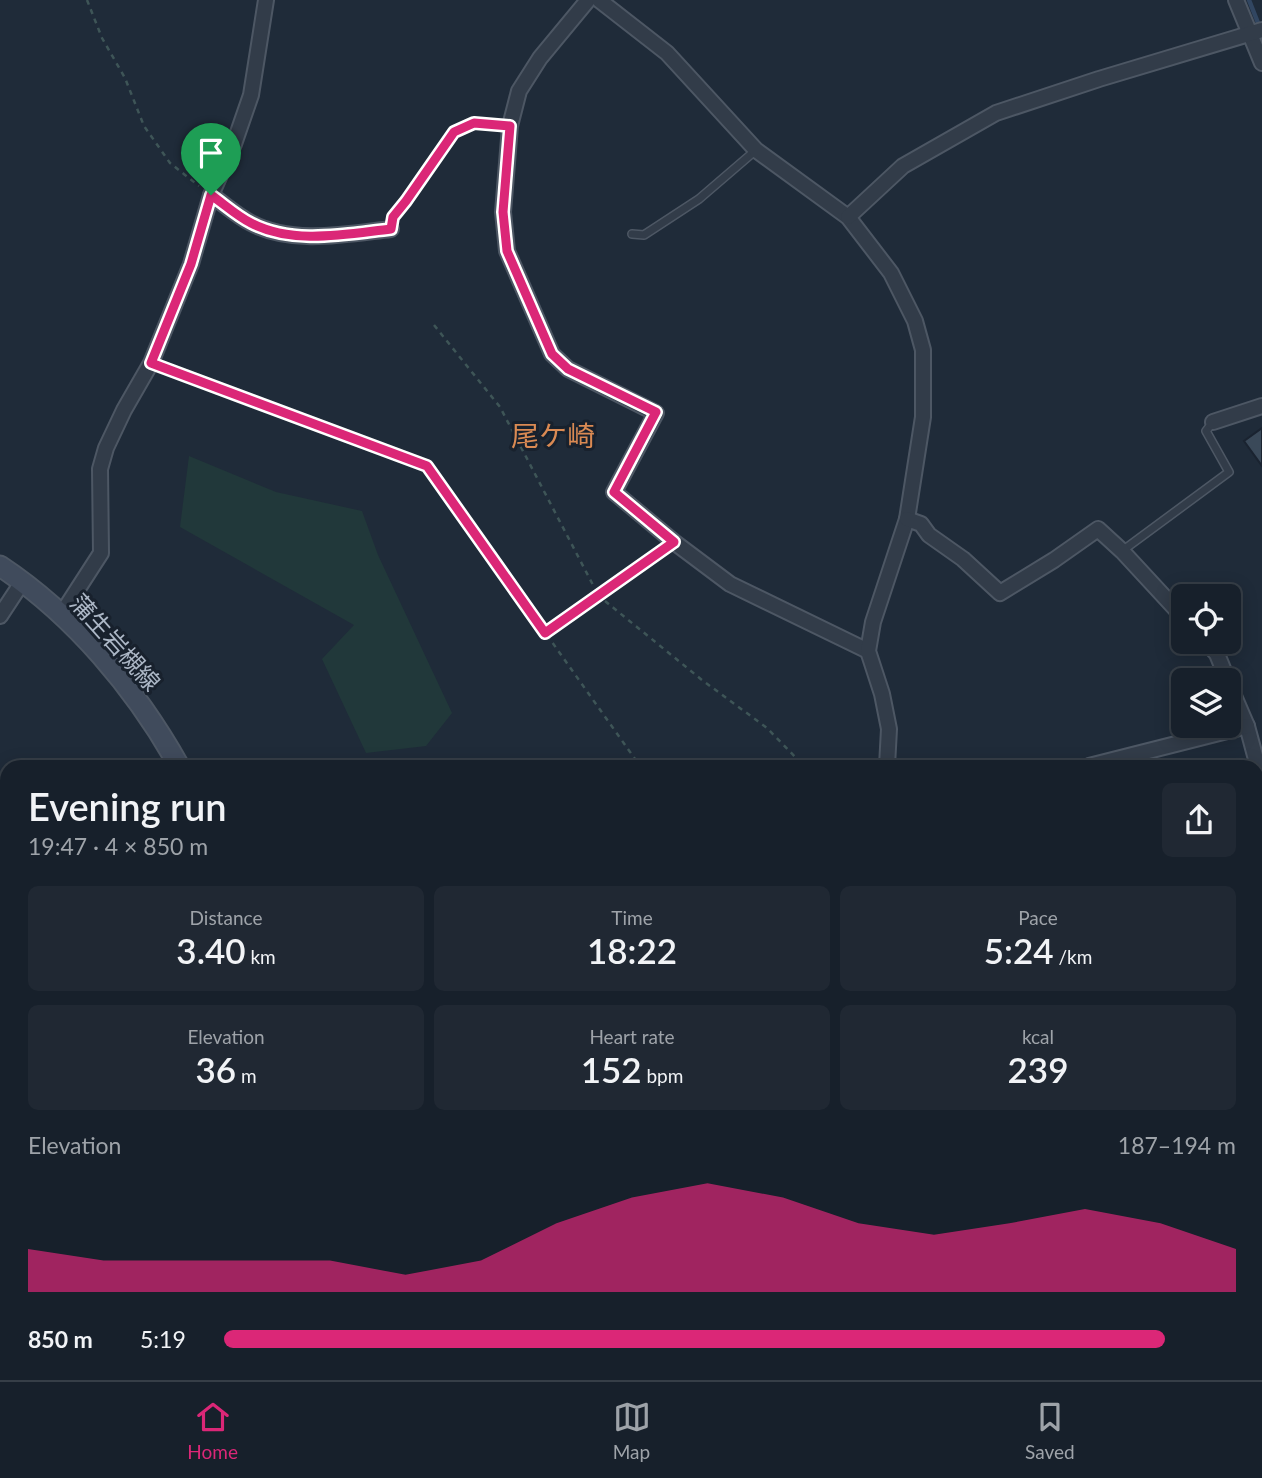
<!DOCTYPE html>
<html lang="en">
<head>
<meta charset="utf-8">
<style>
	:root { --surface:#17202b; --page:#202833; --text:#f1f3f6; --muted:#9ea3a9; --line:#363e47; --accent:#db2777 }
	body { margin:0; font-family:Lato,"Noto Sans JP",sans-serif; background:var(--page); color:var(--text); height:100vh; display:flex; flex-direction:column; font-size:26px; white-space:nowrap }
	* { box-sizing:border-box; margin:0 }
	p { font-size:23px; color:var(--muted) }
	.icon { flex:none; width:38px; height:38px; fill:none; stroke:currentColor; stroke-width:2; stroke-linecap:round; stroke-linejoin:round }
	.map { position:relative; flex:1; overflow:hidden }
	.panel { position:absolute; left:0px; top:760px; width:1264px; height:621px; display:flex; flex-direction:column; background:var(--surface); border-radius:21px 21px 0 0; box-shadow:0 4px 18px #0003,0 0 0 2px var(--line) }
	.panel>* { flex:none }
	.fabs { position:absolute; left:1171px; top:584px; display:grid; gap:14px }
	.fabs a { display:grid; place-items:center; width:70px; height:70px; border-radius:10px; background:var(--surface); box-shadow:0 4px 18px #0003,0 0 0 2px var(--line); font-size:35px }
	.pin { position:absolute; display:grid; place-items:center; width:60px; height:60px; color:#fff; margin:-72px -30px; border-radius:50% 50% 50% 0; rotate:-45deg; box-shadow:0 0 7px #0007 }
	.pin .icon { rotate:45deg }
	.round { display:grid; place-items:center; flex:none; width:74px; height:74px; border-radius:10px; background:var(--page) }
	.head { display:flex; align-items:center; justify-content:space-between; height:119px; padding:0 28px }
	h1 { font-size:38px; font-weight:600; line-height:52px }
	.stats { display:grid; grid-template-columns:repeat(3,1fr); gap:10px; height:119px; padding:7px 28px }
	.stats div { display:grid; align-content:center; border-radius:10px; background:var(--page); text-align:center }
	.stats b { font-size:35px; font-weight:600 }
	.stats small { font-size:19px; font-weight:400 }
	.stats p { font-size:19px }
	.chart { height:196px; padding:14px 28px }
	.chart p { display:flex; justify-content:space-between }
	.chart svg { width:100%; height:126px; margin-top:7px; fill:var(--accent); opacity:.7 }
	ul { padding:0 28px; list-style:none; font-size:23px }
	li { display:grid; grid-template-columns:112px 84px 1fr; align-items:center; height:52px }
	li i { height:18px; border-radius:9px; background:var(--accent) }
	.tabs { display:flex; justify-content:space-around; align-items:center; height:98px; border-top:2px solid var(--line); background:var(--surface); font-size:19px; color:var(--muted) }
	.tabs a { display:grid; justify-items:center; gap:4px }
	.tabs .active { color:var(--accent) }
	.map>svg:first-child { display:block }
	.green { fill:#21383a }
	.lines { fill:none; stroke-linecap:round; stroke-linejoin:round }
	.stream { stroke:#314661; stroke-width:4.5 }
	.river { stroke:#314661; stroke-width:24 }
	.building { fill:#3a4959; stroke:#1a2330; stroke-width:2 }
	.lane-casing { stroke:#4d5764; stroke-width:10 }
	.street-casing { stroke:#4d5764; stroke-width:18 }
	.secondary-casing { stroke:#4d5764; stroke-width:23 }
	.path { stroke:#3e5557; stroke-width:2.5; stroke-dasharray:5 5; stroke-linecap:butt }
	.lane { stroke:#323c49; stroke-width:7 }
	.street { stroke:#323c49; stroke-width:14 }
	.secondary { stroke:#404b5c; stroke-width:19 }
	.route-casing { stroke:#fff; stroke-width:14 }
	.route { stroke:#db2777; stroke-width:9 }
	.labels { text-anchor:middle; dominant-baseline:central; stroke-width:6; stroke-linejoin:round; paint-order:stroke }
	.street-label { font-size:24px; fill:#acb7c6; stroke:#18212d }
	.quarter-label { font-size:28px; fill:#da8a53; stroke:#18212d }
</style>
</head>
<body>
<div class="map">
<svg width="1262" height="1380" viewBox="0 0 1262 1380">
	<rect width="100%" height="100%" fill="#1f2b39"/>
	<g class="green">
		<polygon points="189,456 276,492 362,511 378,555 452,713 426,746 366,753 322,659 354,625 180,527"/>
		<polygon points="1256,1041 1262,1045 1262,1171 1256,1166"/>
	</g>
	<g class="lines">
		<g class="stream">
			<polyline points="1249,0 1260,28"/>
			<polyline points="1256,855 1262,854"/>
		</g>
		<g class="river">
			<polyline points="1256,834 1262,832"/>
			<polyline points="38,1380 44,1374"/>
		</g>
	</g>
	<polygon class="building" points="1262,428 1262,466 1244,441"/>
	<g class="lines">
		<g class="lane-casing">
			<g id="lane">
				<polyline points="632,234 644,235 699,199 756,150"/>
				<polyline points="1122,551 1229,472 1206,431 1213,422"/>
				<polyline points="598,595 674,542"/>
			</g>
		</g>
		<g class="street-casing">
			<g id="street">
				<polyline points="588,0 540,58 519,91 510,126 503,212 507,251 552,354 568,369 656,413 614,492 674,542 730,584 868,651"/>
				<polyline points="599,0 667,53 756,150 848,217 891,273 915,321 923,350 923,417 907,519 873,622 868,651 882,694 889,729 887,766"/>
				<polyline points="1236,0 1262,63"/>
				<path d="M211 195C224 204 237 216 251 223 293 245 347 234 391 229"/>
				<polyline points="848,217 903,166 996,113 1099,79 1262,30"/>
				<polyline points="1213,422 1262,406"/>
				<polyline points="907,519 921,524 929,535 963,559 1000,593 1054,560 1098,529 1122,551 1183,617"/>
				<polyline points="61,615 101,553 100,469 106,448 124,410 151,363 191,264 211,195 234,144 251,95 266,0"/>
				<polyline points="0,616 23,581"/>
				<polyline points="1206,642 1217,654 1228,681"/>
				<polyline points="1228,682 1247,726 1257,763 1262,763"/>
				<polyline points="1089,766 1247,726"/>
				<polyline points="1256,847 1262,845"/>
				<polyline points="0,900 7,903"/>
				<polyline points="1256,901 1262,906"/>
				<polyline points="0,1111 7,1115"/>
				<polyline points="271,1374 273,1380"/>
				<polyline points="345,1374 348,1380"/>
				<polyline points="1160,1374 1167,1380"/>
				<polyline points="73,1380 79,1374"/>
				<polyline points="660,1380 662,1374"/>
			</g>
		</g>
		<g class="secondary-casing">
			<g id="secondary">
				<path d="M0 566C74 615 136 689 179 766"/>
				<polyline points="118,1374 120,1380"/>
				<polyline points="133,1374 136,1380"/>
				<polyline points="627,1374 631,1380"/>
				<polyline points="470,1380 474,1374"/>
			</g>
		</g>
		<g class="path">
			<polyline points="87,0 102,38 125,78 144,126 170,163 199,186"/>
			<polyline points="394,215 437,159 454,132 474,123 497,125"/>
			<polyline points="434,325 500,407 593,585"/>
			<polyline points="162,367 427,466 640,766"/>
			<polyline points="605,601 702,680 767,728 804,766"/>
			<polyline points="545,633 589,601"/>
			<polyline points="1256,1179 1262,1183"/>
			<polyline points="0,1197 7,1199"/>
			<polyline points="21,1380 27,1374"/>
		</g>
		<use href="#lane" class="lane"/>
		<use href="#street" class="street"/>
		<use href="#secondary" class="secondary"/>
	</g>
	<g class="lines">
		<g class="route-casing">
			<path id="route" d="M474 123 510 126 503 212 507 251 552 354 568 369 656 412 614 492 674 542 545 633 427 466 151 363 191 264 211 195C224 204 237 216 251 223 293 245 346 234 391 229L393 217 406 201 454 132Z"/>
		</g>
		<use href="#route" class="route"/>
	</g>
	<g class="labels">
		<g class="street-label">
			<text transform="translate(116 642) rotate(48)">蒲生岩槻線</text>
		</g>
		<g class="quarter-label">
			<text x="553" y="435">尾ケ崎</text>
		</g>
	</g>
</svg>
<div class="fabs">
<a><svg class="icon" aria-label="locate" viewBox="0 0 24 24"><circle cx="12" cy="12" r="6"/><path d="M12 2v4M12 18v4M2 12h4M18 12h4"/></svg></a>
<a><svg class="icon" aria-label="layers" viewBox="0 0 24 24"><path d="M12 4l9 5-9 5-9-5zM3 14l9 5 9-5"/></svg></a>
</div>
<div class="pin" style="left:211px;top:195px;background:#1e9e55"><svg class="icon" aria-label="arrive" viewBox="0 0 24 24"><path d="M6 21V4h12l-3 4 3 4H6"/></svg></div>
<section class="panel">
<div class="head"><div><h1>Evening run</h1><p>19:47 · 4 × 850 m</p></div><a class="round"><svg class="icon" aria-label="share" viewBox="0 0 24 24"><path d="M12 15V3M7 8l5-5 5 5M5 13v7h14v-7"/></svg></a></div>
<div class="stats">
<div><p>Distance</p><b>3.40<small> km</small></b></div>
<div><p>Time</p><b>18:22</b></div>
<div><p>Pace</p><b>5:24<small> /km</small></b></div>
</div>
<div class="stats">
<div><p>Elevation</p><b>36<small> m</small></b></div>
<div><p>Heart rate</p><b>152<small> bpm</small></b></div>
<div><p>kcal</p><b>239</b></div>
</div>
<div class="chart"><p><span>Elevation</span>187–194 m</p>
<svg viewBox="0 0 160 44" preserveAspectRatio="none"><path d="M0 44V29L10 33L20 33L30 33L40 33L50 38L60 33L70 20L80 11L90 6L100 11L110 20L120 24L130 20L140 15L150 20L160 29V44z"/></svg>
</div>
<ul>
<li><b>850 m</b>5:19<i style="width:93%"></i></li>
</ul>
</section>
</div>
<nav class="tabs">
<a class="active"><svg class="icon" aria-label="home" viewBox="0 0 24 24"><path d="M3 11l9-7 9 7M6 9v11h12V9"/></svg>Home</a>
<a><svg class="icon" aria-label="map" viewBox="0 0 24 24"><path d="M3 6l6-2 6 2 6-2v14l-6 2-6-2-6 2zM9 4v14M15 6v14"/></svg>Map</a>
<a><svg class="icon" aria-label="saved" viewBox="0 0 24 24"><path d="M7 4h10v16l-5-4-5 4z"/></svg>Saved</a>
</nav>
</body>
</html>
